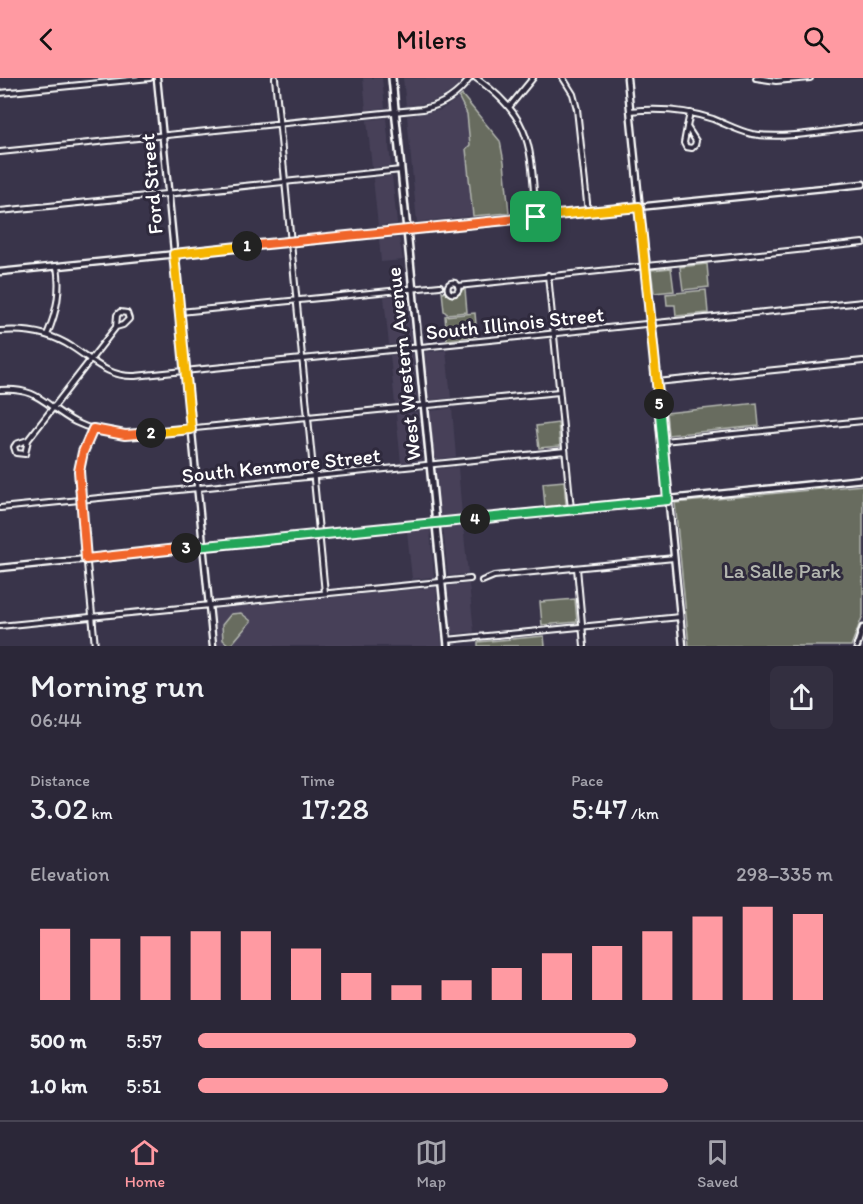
<!DOCTYPE html>
<html lang="en">
<head>
<meta charset="utf-8">
<style>
	:root { --surface:#2b2738; --page:#332f40; --text:#f1f3f6; --muted:#a6a5ae; --line:#474453; --accent:#ff9aa2 }
	body { margin:0; font-family:Itim,sans-serif; background:var(--page); color:var(--text); height:100vh; display:flex; flex-direction:column; font-size:22px; white-space:nowrap }
	* { box-sizing:border-box; margin:0 }
	p { font-size:20px; color:var(--muted) }
	.icon { flex:none; width:33px; height:33px; fill:none; stroke:currentColor; stroke-width:2; stroke-linecap:round; stroke-linejoin:round }
	.map { position:relative; height:568px; overflow:hidden }
	.drawer { display:flex; flex-direction:column; background:var(--surface); flex:1 }
	.drawer>* { flex:none }
	.pin { position:absolute; display:grid; place-items:center; width:51px; height:51px; color:#fff; margin:-26px; border-radius:12px; box-shadow:0 3px 9px #0006 }
	.km { position:absolute; width:30px; height:30px; margin:-15px; border-radius:50%; background:#222; color:#fff; font-size:16px; line-height:30px; text-align:center }
	.round { display:grid; place-items:center; flex:none; width:63px; height:63px; border-radius:9px; background:var(--page) }
	.overview { display:flex; align-items:center; justify-content:space-between; height:102px; padding:0 30px }
	h1 { font-size:33px; font-weight:600; line-height:45px }
	.figures { display:grid; grid-template-columns:repeat(3,1fr); gap:9px; height:102px; padding:6px 30px }
	.figures div { display:grid; align-content:center }
	.figures b { font-size:30px; font-weight:600 }
	.figures small { font-size:16px; font-weight:400 }
	.figures p { font-size:16px }
	.chart { height:168px; padding:12px 30px }
	.chart p { display:flex; justify-content:space-between }
	.chart svg { width:100%; height:108px; margin-top:6px; stroke:var(--accent); stroke-width:6 }
	ul { padding:0 30px; list-style:none; font-size:20px }
	li { display:grid; grid-template-columns:96px 72px 1fr; align-items:center; height:45px }
	li i { height:15px; border-radius:8px; background:var(--accent) }
	header { display:flex; justify-content:space-between; align-items:center; height:78px; padding:0 30px; background:var(--accent); color:#111; font-size:27px; font-weight:600 }
	.dock { display:flex; justify-content:space-around; align-items:center; height:84px; border-top:2px solid var(--line); background:var(--surface); font-size:16px; color:var(--muted) }
	.dock a { display:grid; justify-items:center; gap:3px }
	.dock .on { color:var(--accent) }
	.map>svg:first-child { display:block }
	.built { fill:#464159 }
	.green { fill:#676c5f; stroke:#b3b6af; stroke-width:1.5 }
	.lines { fill:none; stroke-linecap:round; stroke-linejoin:round }
	.minor-casing { stroke:#fff; stroke-width:8 }
	.tertiary-casing { stroke:#fff; stroke-width:9 }
	.primary-casing { stroke:#fff; stroke-width:10 }
	.minor { stroke:#2f2a3d; stroke-width:4 }
	.tertiary { stroke:#2f2a3d; stroke-width:4.5 }
	.primary { stroke:#2f2a3d; stroke-width:5 }
	.split-1-casing { stroke:#fff; stroke-width:12 }
	.split-2-casing { stroke:#fff; stroke-width:12 }
	.split-3-casing { stroke:#fff; stroke-width:12 }
	.split-4-casing { stroke:#fff; stroke-width:12 }
	.split-5-casing { stroke:#fff; stroke-width:12 }
	.split-6-casing { stroke:#fff; stroke-width:12 }
	.split-1 { stroke:#f0652b; stroke-width:8 }
	.split-2 { stroke:#f5b400; stroke-width:8 }
	.split-3 { stroke:#f0652b; stroke-width:8 }
	.split-4 { stroke:#22a559; stroke-width:8 }
	.split-5 { stroke:#22a559; stroke-width:8 }
	.split-6 { stroke:#f5b400; stroke-width:8 }
	.labels { text-anchor:middle; dominant-baseline:central; stroke-width:6; stroke-linejoin:round; paint-order:stroke }
	.street-label { font-size:21px; fill:#fff; stroke:#2f2a3d }
	.park-label { font-size:21px; fill:#b3b6af; stroke:#2f2a3d }
</style>
</head>
<body>
<header><svg class="icon" aria-label="back" viewBox="0 0 24 24"><path d="M15 5l-7 7 7 7"/></svg>Milers<svg class="icon" aria-label="search" viewBox="0 0 24 24"><circle cx="10" cy="10" r="6"/><path d="M15 15l6 6"/></svg></header>
<div class="map">
<svg width="863" height="568" viewBox="0 0 863 568">
	<rect width="100%" height="100%" fill="#39344a"/>
	<filter id="ink" filterUnits="userSpaceOnUse"><feTurbulence type="fractalNoise" baseFrequency=".0167" numOctaves="2"/><feDisplacementMap in="SourceGraphic" scale="12" xChannelSelector="R" yChannelSelector="G"/><feConvolveMatrix kernelMatrix="1 2 1 2 8 2 1 2 1" color-interpolation-filters="sRGB"/></filter>
	<g filter="url(#ink)">
		<g class="built">
			<polygon points="363,0 382,0 385,30 366,32"/>
			<polygon points="403,0 464,0 453,12 439,21 427,25 406,28"/>
			<polygon points="459,20 467,36 470,68 466,71 473,138 417,144 407,38 441,32"/>
			<polygon points="386,40 391,88 372,90 367,42"/>
			<polygon points="392,98 397,146 378,148 373,100"/>
			<polygon points="399,160 403,182 381,184 379,161"/>
			<polygon points="407,216 411,264 389,267 384,219"/>
			<polygon points="446,272 451,320 429,322 425,274"/>
			<polygon points="413,275 417,323 395,326 390,277"/>
			<polygon points="452,330 456,379 435,381 430,333"/>
			<polygon points="417,334 422,383 401,385 396,336"/>
			<polygon points="458,389 462,437 441,439 436,391"/>
			<polygon points="463,447 468,496 448,498 443,449"/>
			<polygon points="430,451 434,499 412,501 407,453"/>
			<polygon points="469,506 474,554 452,556 448,508"/>
			<polygon points="436,509 442,568 218,568 214,531"/>
		</g>
		<g class="green">
			<polygon points="462,17 500,63 504,84 509,135 473,138 466,71 470,67 467,36 459,20"/>
			<polygon points="707,186 709,209 683,212 680,189"/>
			<polygon points="671,190 674,213 654,215 651,192"/>
			<polygon points="463,211 465,211 467,234 447,236 444,233 442,213 452,219 460,216"/>
			<polygon points="706,212 708,235 676,238 675,227 667,227 666,216"/>
			<polygon points="475,235 477,258 447,262 445,238"/>
			<polygon points="757,325 759,348 668,357 666,335"/>
			<polygon points="558,345 560,368 539,370 536,348"/>
			<polygon points="564,403 566,427 545,429 543,405"/>
			<polygon points="863,407 863,537 851,568 689,568 675,425"/>
			<polygon points="575,521 577,544 542,547 540,524"/>
			<polygon points="241,535 251,543 230,568 223,562 222,547 231,536"/>
			<polygon points="544,558 545,568 478,568 478,564"/>
		</g>
		<g class="lines">
			<g class="minor-casing">
				<g id="minor">
					<polyline points="275,0 325,515"/>
					<path d="M476 0C536 42 530 73 536 139"/>
					<polyline points="563,0 573,16 577,31 588,134"/>
					<polyline points="756,0 776,3 810,0"/>
					<polyline points="0,15 150,0"/>
					<polyline points="510,28 533,0"/>
					<path d="M630 33C658 30 686 32 713 41 726 46 738 53 752 56 785 62 829 52 863 49"/>
					<polygon points="687,49 696,63 695,67 692,70 686,69 684,65"/>
					<polyline points="687,49 690,35"/>
					<path d="M0 74 423 31C443 27 458 17 470 0"/>
					<polyline points="0,133 401,92"/>
					<polyline points="548,197 571,431"/>
					<circle cx="453" cy="210" r="5.5"/>
					<polyline points="458,208 863,165"/>
					<polyline points="180,234 440,208"/>
					<path d="M0 253C25 251 51 255 72 269 94 283 108 299 135 298L863 224"/>
					<path d="M47 257C57 233 61 213 57 188"/>
					<polyline points="657,304 863,283"/>
					<path d="M0 312C39 309 45 328 75 344 91 352 107 355 125 357L559 314"/>
					<polyline points="93,351 83,374 79,403 95,568"/>
					<polyline points="28,362 16,366 14,369 16,375 25,376 28,362 116,249 123,247 129,241 127,235 120,234 117,237 116,249"/>
					<polyline points="663,363 863,343"/>
					<polyline points="0,430 565,373"/>
					<polyline points="577,490 584,568"/>
					<polyline points="482,503 494,498 674,480"/>
					<polyline points="0,548 470,501"/>
					<polyline points="447,562 680,539"/>
				</g>
			</g>
			<g class="tertiary-casing">
				<g id="tertiary">
					<polyline points="157,0 213,568"/>
					<polyline points="627,0 683,568"/>
					<polyline points="0,194 863,106"/>
					<polyline points="0,490 863,401"/>
					<polyline points="857,568 863,550"/>
				</g>
			</g>
			<g class="primary-casing">
				<polyline id="primary" points="392,0 448,568"/>
			</g>
			<use href="#minor" class="minor"/>
			<use href="#tertiary" class="tertiary"/>
			<use href="#primary" class="primary"/>
		</g>
	</g>
	<g class="lines" filter="url(#ink)">
		<g class="split-1-casing">
			<polyline id="split-1" points="247,168 536,139"/>
		</g>
		<g class="split-2-casing">
			<polyline id="split-2" points="151,355 191,351 174,176 247,168"/>
		</g>
		<g class="split-3-casing">
			<polyline id="split-3" points="151,355 125,357 93,351 83,374 79,393 86,481 186,470"/>
		</g>
		<g class="split-4-casing">
			<polyline id="split-4" points="186,470 475,441"/>
		</g>
		<g class="split-5-casing">
			<polyline id="split-5" points="475,441 668,422 659,326"/>
		</g>
		<g class="split-6-casing">
			<polyline id="split-6" points="536,139 639,129 659,326"/>
		</g>
		<use href="#split-1" class="split-1"/>
		<use href="#split-2" class="split-2"/>
		<use href="#split-3" class="split-3"/>
		<use href="#split-4" class="split-4"/>
		<use href="#split-5" class="split-5"/>
		<use href="#split-6" class="split-6"/>
	</g>
	<g class="labels">
		<g class="street-label">
			<text transform="translate(151 106) rotate(-95)">Ford Street</text>
			<text transform="translate(515 245) rotate(-6)">South Illinois Street</text>
			<text transform="translate(403 286) rotate(-96)">West Western Avenue</text>
			<text transform="translate(281 387) rotate(-6)">South Kenmore Street</text>
		</g>
		<g class="park-label">
			<text x="782" y="492">La Salle Park</text>
		</g>
	</g>
</svg>
<div class="pin" style="left:536px;top:139px;background:#1e9e55"><svg class="icon" aria-label="arrive" viewBox="0 0 24 24"><path d="M6 21V4h12l-3 4 3 4H6"/></svg></div>
<b class="km" style="left:247px;top:168px">1</b>
<b class="km" style="left:151px;top:355px">2</b>
<b class="km" style="left:186px;top:470px">3</b>
<b class="km" style="left:475px;top:441px">4</b>
<b class="km" style="left:659px;top:326px">5</b>
</div>
<section class="drawer">
<div class="overview"><div><h1>Morning run</h1><p>06:44</p></div><a class="round"><svg class="icon" aria-label="share" viewBox="0 0 24 24"><path d="M12 15V3M7 8l5-5 5 5M5 13v7h14v-7"/></svg></a></div>
<div class="figures">
<div><p>Distance</p><b>3.02<small> km</small></b></div>
<div><p>Time</p><b>17:28</b></div>
<div><p>Pace</p><b>5:47<small> /km</small></b></div>
</div>
<div class="chart"><p><span>Elevation</span>298–335 m</p>
<svg viewBox="0 0 160 44" preserveAspectRatio="none"><path d="M5 44V15M15 44V19M25 44V18M35 44V16M45 44V16M55 44V23M65 44V33M75 44V38M85 44V36M95 44V31M105 44V25M115 44V22M125 44V16M135 44V10M145 44V6M155 44V9"/></svg>
</div>
<ul>
<li><b>500 m</b>5:57<i style="width:69%"></i></li>
<li><b>1.0 km</b>5:51<i style="width:74%"></i></li>
</ul>
</section>
<nav class="dock">
<a class="on"><svg class="icon" aria-label="home" viewBox="0 0 24 24"><path d="M3 11l9-7 9 7M6 9v11h12V9"/></svg>Home</a>
<a><svg class="icon" aria-label="map" viewBox="0 0 24 24"><path d="M3 6l6-2 6 2 6-2v14l-6 2-6-2-6 2zM9 4v14M15 6v14"/></svg>Map</a>
<a><svg class="icon" aria-label="saved" viewBox="0 0 24 24"><path d="M7 4h10v16l-5-4-5 4z"/></svg>Saved</a>
</nav>
</body>
</html>
